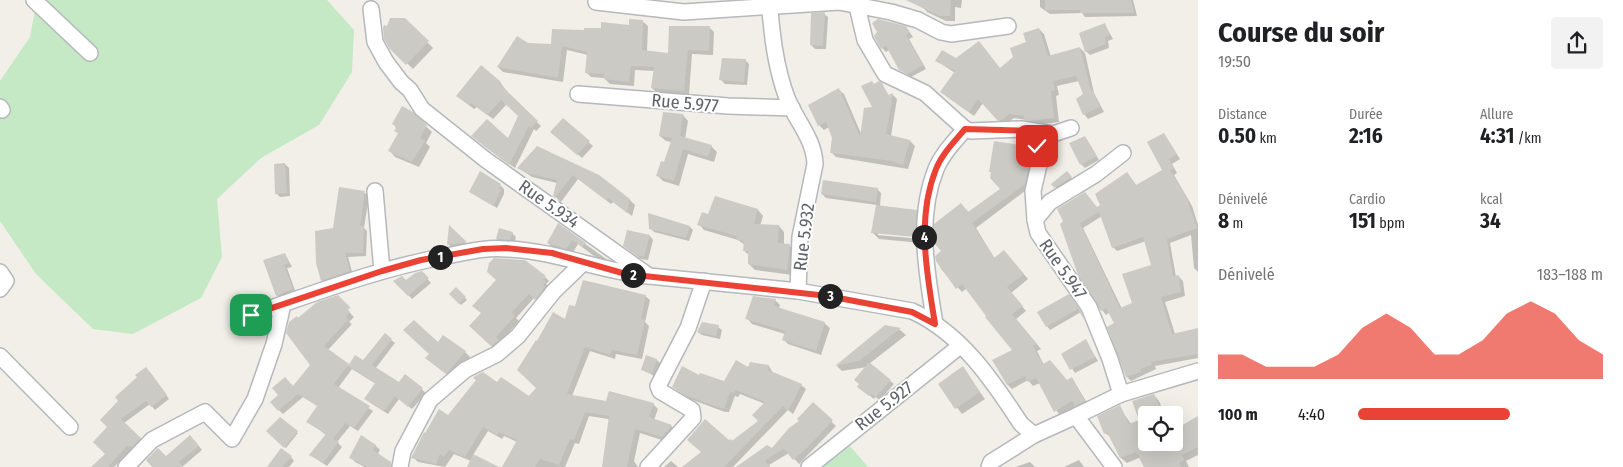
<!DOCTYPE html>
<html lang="fr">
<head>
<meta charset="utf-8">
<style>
	:root { --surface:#fff; --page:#f2f2f2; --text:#202124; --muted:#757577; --accent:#ea4335 }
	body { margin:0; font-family:"Fira Sans Condensed",sans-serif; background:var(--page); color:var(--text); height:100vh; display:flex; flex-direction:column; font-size:19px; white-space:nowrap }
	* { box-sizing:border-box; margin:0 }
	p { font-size:16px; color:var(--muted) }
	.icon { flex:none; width:28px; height:28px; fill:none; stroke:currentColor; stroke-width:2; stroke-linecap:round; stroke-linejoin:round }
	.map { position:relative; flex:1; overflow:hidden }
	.drawer { display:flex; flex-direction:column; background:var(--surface); width:425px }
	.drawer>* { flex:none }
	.fabs { position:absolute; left:1138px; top:406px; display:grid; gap:10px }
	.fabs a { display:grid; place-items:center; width:45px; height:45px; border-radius:5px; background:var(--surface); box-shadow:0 5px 20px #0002; font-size:25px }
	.pin { position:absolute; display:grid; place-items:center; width:42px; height:42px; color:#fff; margin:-21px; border-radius:10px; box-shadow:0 2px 8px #0006 }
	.km { position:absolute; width:25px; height:25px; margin:-12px; border-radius:50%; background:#222; color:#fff; font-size:14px; line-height:25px; text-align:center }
	.round { display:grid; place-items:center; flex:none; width:52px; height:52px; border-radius:5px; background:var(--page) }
	.summary { display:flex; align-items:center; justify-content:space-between; height:85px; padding:0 20px }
	h1 { font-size:28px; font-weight:700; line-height:38px }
	.stats { display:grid; grid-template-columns:repeat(3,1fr); gap:8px; height:85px; padding:5px 20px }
	.stats div { display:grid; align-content:center }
	.stats b { font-size:21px; font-weight:700 }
	.stats small { font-size:14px; font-weight:400 }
	.stats p { font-size:14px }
	.chart { height:140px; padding:10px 20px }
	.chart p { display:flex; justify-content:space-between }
	.chart svg { width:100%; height:90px; margin-top:5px; fill:var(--accent); opacity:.7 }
	ul { padding:0 20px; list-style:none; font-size:16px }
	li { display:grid; grid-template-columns:80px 60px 1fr; align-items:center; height:38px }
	li i { height:12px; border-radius:6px; background:var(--accent) }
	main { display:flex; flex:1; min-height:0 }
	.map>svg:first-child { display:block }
	.green { fill:#c5e8c5 }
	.shadow { fill:#0003; fill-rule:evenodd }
	.building { fill:#cccac5; fill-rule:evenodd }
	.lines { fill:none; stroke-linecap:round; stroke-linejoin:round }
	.minor-casing { stroke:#b5b8bc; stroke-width:18 }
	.minor { stroke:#fff; stroke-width:15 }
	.route-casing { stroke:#fff; stroke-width:10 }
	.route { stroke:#ea4335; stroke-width:6 }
	.labels { text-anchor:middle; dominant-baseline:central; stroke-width:4; stroke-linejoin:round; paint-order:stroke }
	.street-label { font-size:18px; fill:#5f6368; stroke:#fff }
</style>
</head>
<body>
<main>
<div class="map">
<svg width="1198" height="467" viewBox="0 0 1198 467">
	<rect width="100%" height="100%" fill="#f1efe8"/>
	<g class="green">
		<polygon points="37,0 327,0 354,30 352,72 319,125 261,158 217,199 222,257 201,298 133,334 93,329 36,274 0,221 0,81 30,37"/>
		<polygon points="850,446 868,467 817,467"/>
	</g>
	<g class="shadow">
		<polygon points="922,0 962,0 961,8 955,7 955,21 946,21 927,12 922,6"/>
		<polygon points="1040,0 1133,0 1137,16 1085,17 1082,13 1050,14 1040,7"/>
		<polygon points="824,14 828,17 826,49 815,49 811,45"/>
		<polygon points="404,19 433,48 413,69 390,47 388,27"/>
		<polygon points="642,21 648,26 647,51 669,55 709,27 714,32 713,55 692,54 689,95 657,93 652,88 655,71 635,70 634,86 610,84 604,78 591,77 586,72 588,55 567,50 563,82 503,72 498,67 527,44 552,45 585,32 630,26"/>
		<polygon points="1105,25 1113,39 1108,41 1109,48 1090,55 1086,51"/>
		<polygon points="906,27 913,37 909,39 926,69 911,77 900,69 889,50 886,52 882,48"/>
		<polygon points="1039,29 1044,34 1051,57 1080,48 1085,53 1094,93 1104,112 1088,119 1084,114 1085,95 1079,81 1057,86 1059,95 1056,96 1059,122 1035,125 1026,120 1014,118 1004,125 983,103 974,116 946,96 955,73 937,61 956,59 1001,69 1015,58"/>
		<polygon points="745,60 749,64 747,85 725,84 721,80"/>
		<polygon points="500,82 511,97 541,126 536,131 534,129 515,168 478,141 508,140 519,116 507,104 493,119 477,107 474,109 462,100"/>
		<polygon points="875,85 884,88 889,96 892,94 897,99 891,136 910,141 915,146 908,169 836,157 832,153 834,138 829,127 824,130 819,125 839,90 844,94 862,136 874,109"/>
		<polygon points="412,113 432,132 426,143 430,147 419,167 395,157 390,151 399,134 394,124"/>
		<polygon points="683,115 688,121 685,139 711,146 717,152 714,162 688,154 679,186 663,181 658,176 665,164 672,142 666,141 660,136"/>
		<polygon points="563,120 593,146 582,158 556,136"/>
		<path d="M1164 135 1180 159 1172 164 1177 173 1174 175 1192 206 1198 225V272L1194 268 1191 235 1170 243 1176 277H1179L1183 281 1185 296 1165 302 1175 334 1198 330V358L1155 366 1156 369 1131 381 1127 377 1116 323 1110 312 1106 315 1102 310 1061 224 1098 209 1127 173 1137 186 1164 171ZM1102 216 1113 247 1117 251 1146 241 1153 266 1134 304 1122 309 1083 228Z"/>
		<polygon points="1085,137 1099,160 1085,168 1081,164"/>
		<polygon points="538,147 630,200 635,205 632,216 613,202 611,204 578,179 561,202 555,196 557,183 532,177 519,168"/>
		<polygon points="1026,147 1030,152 1029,188 976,228 995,259 1008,256 1028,279 1011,293 1026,311 1016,319 1041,349 1037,351 1044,365 1067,381 1072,378 1089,406 1080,410 1076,406 1060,416 1040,383 1033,386 1028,380 1012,389 1008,385 994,361 1014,350 967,288 962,292 941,269 937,256 943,251 966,209 969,213 1002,189"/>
		<polygon points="285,164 289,168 290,196 280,197 276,193"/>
		<polygon points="1070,176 1075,182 1059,191 1053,184"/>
		<polygon points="500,185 504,189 504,194 497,208 471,191"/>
		<polygon points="877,189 881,193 880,207 916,211 922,217 921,237 878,233 878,235 921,239 921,243 879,239 873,233 877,205 826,198 822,194"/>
		<polygon points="365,193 369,196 364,228 367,231 366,256 348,257 353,275 326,284 322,280 334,229"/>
		<polygon points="758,210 763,216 760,226 779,226 784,232 784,245 790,246 795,251 793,275 755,270 749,264 749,255 744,251 745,245 738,240 704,230 699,224 709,216"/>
		<polygon points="559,225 609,261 613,264 602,262 578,244 572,254 554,249 548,243"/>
		<polygon points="690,227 693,230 689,241 654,232 650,228"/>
		<polygon points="450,228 469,246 452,248 448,244"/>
		<polygon points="512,233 516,237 514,243 501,243 497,239"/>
		<polygon points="650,236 653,240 648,260 641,259 629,250"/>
		<polygon points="285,254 292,267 287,268 296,293 281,299 277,295"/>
		<polygon points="421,272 431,283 412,299 395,281 406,281"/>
		<polygon points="545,277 549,281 546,284 550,287 541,302 534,298 516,318 519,321 500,342 496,350 470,326"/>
		<polygon points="456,289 467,300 461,305 450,294"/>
		<polygon points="337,296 354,312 345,304 343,306 354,317 349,322 352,324 328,350 350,366 364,361 391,340 395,343 375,369 399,384 406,376 426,393 412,409 399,399 388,414 369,402 376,384 352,369 338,388 373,411 358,431 350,426 337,442 342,447 327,466 311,455 326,435 308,421 318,406 303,397 283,414 271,402 293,387 311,365 299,319"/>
		<polygon points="645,296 650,300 645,322 649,326 642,359 616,354 615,359 590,351 572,396 606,403 637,401 638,399 653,404 658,409 654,420 671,426 676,431 668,442 640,433 634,461 638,467 603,467 611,422 608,419 589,416 579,444 575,443 565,467 503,467 517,442 504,436 502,439 488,431 473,455 493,467 468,467 471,461 454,454 445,467 418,462 413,457 448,417 497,384 530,398 538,388 566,321 575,308"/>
		<polygon points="1068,296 1081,312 1050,330 1047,326"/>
		<polygon points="775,300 780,305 779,308 824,323 830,328 821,355 788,344 783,339 785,334 752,324 747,318"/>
		<polygon points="718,327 722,330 720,339 702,335 698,332"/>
		<polygon points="886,327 900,330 906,335 869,364 894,384 880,400 875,397 874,399 863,390 867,367 842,371 837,366"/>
		<polygon points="1086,341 1098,361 1075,373 1063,354"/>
		<polygon points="438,344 465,352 470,357 452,378 432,363"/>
		<polygon points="657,360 660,363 656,377 643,370"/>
		<polygon points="769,366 773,373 801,385 806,389 793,414 788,410 733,467 695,467 760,421 765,404 740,394 738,397 735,396 729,412 725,412 690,399 674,387 700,377 724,383 749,369"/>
		<polygon points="962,368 985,399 962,414 939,384"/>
		<polygon points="150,372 169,399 155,410 150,404 124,423 144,442 134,451 132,449 114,467 101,467 106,454 109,427"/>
		<polygon points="1154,395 1159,401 1165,415 1146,415 1146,442 1174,442 1174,431 1198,417 1198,455 1186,461 1189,467 1146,467 1141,457 1127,463 1121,458 1112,438 1105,433 1119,407 1131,424 1140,420"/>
		<polygon points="813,404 836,426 799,464 789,453 769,465 770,467 738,467 772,450 801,421"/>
		<polygon points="280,419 298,433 286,448 267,431"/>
		<polygon points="362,437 376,446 380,450 377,455 394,467 365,467 355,462 351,457"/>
		<polygon points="194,440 202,450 182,467 155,467 166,457"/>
		<polygon points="291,457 294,461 289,467 277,467"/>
		<polygon points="1079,460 1084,467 1064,467"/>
		<polygon points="671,461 678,467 664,467"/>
		<polygon points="1030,462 1035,467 1015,467"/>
	</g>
	<g class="building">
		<polygon points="906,0 951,0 950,16 939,16"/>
		<polygon points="1045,0 1131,0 1134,13 1080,13 1080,10 1045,10"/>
		<polygon points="825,12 823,46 810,45 811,13"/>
		<polygon points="390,18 405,18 429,41 406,65 389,48 384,39 383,28 384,25 387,26"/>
		<polygon points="629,19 643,20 642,50 668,53 669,26 710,26 709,51 688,50 684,91 651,88 654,67 631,66 629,82 604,79 604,74 585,73 587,52 562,46 558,78 497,67 517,36 528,43 551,44 552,29 584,30 584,28 601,28 601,22 629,25"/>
		<polygon points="878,19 906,26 910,33 906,35 923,65 907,74 899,70 886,46 881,49 874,36 877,32 872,23"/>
		<polygon points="1105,23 1110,35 1105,37 1106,44 1085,52 1079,33"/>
		<polygon points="1039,28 1048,56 1080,47 1091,91 1093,90 1100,107 1083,115 1076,99 1083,94 1076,76 1053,81 1055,90 1051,91 1054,118 1029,121 1024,120 1024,116 1009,114 1002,120 998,121 978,99 969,112 940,92 955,71 935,61 942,50 956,58 979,41 1000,68 1013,57 1010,48 1026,42 1023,33"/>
		<polygon points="722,58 746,59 744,82 719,80"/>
		<polygon points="481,65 501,82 499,83 509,93 538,121 531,128 529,126 509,165 471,136 487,119 508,138 518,116 501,100 487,115 471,103 469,105 456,96"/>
		<polygon points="872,81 874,84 879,81 882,83 888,95 893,93 886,134 910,140 903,165 892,161 830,153 832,138 826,122 818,126 808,105 839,88 860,137 864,108 872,107 861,86"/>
		<polygon points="402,106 413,112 427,125 420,138 425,141 412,162 388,151 398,133 394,131 397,127 392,124"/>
		<polygon points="663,112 683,114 680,136 712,145 708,157 683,149 674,181 656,176 661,161 664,162 672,138 659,136"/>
		<polygon points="563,118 590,141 577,155 550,132"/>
		<path d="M1164 133 1177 154 1169 159 1174 169 1170 170 1189 201 1188 202 1197 228 1167 239 1173 276 1179 275 1181 292 1161 297 1172 334 1198 328V354L1151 362 1152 365 1140 369 1141 372 1126 377 1107 327 1114 323 1106 308 1101 311 1078 275 1060 224 1063 221 1057 209 1085 192 1097 207 1100 205 1095 194 1127 172 1136 185 1162 170 1147 142ZM1099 212 1112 248 1143 237 1151 265 1122 274 1132 303 1120 308 1080 223Z"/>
		<polygon points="1085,136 1097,156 1080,165 1069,143"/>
		<polygon points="994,141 1026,146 1027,162 1030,163 1025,184 972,223 994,258 1004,250 1024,274 1007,287 1023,306 1012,314 1037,344 1033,346 1043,364 1050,360 1067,380 1072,377 1085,401 1075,406 1072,401 1054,412 1036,378 1028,382 1024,376 1007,385 992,360 1012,350 985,317 986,316 962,284 956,289 936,261 935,256 941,251 934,243 934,224 961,203 968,212 1000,189 990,178 991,172 989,172"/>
		<polygon points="537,146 599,175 630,199 627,213 608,198 606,200 573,175 555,198 553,196 557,180 526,173 517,168"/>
		<polygon points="285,163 287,193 275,194 274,164"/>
		<polygon points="480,171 501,184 499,188 501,190 493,206 469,192"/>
		<polygon points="1067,171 1072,177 1054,188 1051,184"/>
		<polygon points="823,180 878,188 876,202 821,194"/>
		<polygon points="339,187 365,191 360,226 364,226 363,253 345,253 350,271 321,281 316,263 315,231 333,228"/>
		<polygon points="715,196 758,209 754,224 779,225 778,243 790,244 787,270 748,264 748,251 743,251 744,241 736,240 737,236 697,225 702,212 708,214"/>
		<polygon points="876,205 917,210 916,237 871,233"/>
		<polygon points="648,213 690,226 686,238 649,229"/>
		<polygon points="558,223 586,243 582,247 572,240 566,249 547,243"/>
		<polygon points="449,225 467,242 447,245"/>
		<polygon points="499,228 513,232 510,240 496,239"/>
		<polygon points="627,230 650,235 644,257 636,255 623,246"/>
		<polygon points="285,253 289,263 284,265 293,289 276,296 263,260"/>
		<polygon points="494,258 525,260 546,276 542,279 546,282 543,285 545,287 535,300 529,294 512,312 515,316 496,337 499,340 491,346 469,326 481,313 472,306 496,280 487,272 489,263"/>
		<polygon points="422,271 429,278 408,296 393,281 402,276 406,280 415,273"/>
		<polygon points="583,280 646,295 641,319 645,320 637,355 612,350 610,355 585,347 567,394 606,401 609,391 654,403 649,417 672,425 662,437 635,429 627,467 602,467 609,416 585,412 574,440 570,439 559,465 540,459 535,467 502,467 517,440 499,432 497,435 483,427 465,457 449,450 444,457 440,454 436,464 411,458 424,432 425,433 439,409 448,415 476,380 473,378 475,376 483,372 497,382 501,377 529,396 536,388 517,370 536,340 537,341 553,312 565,319 569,305 575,306"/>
		<polygon points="456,287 466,297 459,304 449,294"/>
		<polygon points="1069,294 1081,311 1084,320 1078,309 1046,327 1037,312"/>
		<polygon points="338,295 350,307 348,310 350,312 346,317 348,320 324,346 349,364 334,384 370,406 354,428 345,423 333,439 339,442 323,463 309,455 326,434 306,422 317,406 298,394 278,411 270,402 278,395 272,388 285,377 293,386 310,365 286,333 289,322 297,316 298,318 317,302"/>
		<polygon points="753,296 776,299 774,305 777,307 825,322 816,351 782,340 785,331 745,319"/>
		<polygon points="414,320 438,342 443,335 466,351 446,374 425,358 429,354 403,330"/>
		<polygon points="702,322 719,325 716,336 697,332"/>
		<polygon points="885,325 901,328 859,361 835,366"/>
		<polygon points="385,333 392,339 372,365 399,382 405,374 423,388 408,407 395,396 384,411 364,399 375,383 348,366 355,355 363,360"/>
		<polygon points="1086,339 1095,357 1070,370 1061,354"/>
		<polygon points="646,355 657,359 652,374 641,370"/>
		<polygon points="736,360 748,367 750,362 769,365 768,370 802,384 788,411 783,406 724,467 682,467 701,452 687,440 705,419 729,440 731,439 732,441 758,421 752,415 765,402 735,390 734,393 730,392 724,409 684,395 672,387 682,366 699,375 700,373 724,381"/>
		<polygon points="869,362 891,380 876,397 871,394 869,396 857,387 859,384 854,380"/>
		<polygon points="963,366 980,392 955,409 938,384"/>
		<polygon points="146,367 167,395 151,407 146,401 121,419 141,438 132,447 127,446 108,467 91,467 105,454 93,442 107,427 100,420 118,401 115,397 137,377 135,375"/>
		<polygon points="1154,394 1163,415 1146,415 1146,442 1174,442 1174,430 1198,416 1198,447 1182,455 1184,460 1179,463 1182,467 1144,467 1136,452 1120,458 1107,432 1104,434 1097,416 1120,405 1129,424 1139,420 1132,401"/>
		<polygon points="813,402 833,420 809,446 793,460 784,449 765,460 769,467 736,467 767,445 772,448 789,428 799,421 797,419"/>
		<polygon points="280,417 298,431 284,448 266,431"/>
		<polygon points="190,435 199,446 179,462 183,467 152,467 146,460 158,448 166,456"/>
		<polygon points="361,435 376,445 373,450 391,462 391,467 368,467 349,458"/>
		<polygon points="281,448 292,456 282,467 267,467"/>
		<polygon points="473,454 499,467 467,467"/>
	</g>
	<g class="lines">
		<g class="minor-casing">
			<g id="minor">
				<polyline points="34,0 90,53"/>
				<path d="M769 0C772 34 775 66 787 98 796 121 814 138 815 164L800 237 798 291 912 311C961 333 993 381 1021 424L1034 435 1076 416 1114 467"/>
				<polyline points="596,2 684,12 839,2 891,12 918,20 941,32 951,34 1008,26"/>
				<path d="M857 6 865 40 885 74 925 93 965 129C954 142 942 154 936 169 916 219 927 274 935 324"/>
				<polyline points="371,9 375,42 386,62 401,82 410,90 422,109 486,160 649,276 798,291"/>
				<polyline points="578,94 728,106 792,108"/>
				<polyline points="0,107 2,110"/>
				<polyline points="965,129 971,131 1021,129 1053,134 1071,128"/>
				<polyline points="1032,131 1040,160 1033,191 1035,220"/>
				<polyline points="375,191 382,271"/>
				<polyline points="0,272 6,281 0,289"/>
				<path d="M251 315C315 293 380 268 447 256 467 252 486 247 507 249 557 251 599 271 648 276"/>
				<polyline points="0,356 70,427"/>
				<polyline points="1121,394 1110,359 1089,307 1038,233 1035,220 1050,202 1096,174 1123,153"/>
				<polyline points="1076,416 1121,394 1198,371"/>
				<polyline points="126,467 152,440 205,412 232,439 255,399 274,344 283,304"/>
				<polyline points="400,467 403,451 430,400 465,370 497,354 518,336 554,291 583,263"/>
				<polyline points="648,467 693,418 692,410 660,391 658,386 688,328 704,281"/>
				<polyline points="809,467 960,346"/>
				<polyline points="989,467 991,462 1034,435"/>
			</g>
		</g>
		<use href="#minor" class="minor"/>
	</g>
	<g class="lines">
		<g class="route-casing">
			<path id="route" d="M251 315 382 271 421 260 483 249 506 248 552 253 626 274 828 296 912 312 935 324C927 274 916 219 936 169 942 154 954 142 965 129L1032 131 1037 146"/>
		</g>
		<use href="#route" class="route"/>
	</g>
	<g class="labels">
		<g class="street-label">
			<text transform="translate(685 103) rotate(5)">Rue 5.977</text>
			<text transform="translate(549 204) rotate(35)">Rue 5.934</text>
			<text transform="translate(804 237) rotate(-83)">Rue 5.932</text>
			<text transform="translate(1063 269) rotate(55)">Rue 5.947</text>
			<text transform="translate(884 406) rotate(-38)">Rue 5.927</text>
		</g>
	</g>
</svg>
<div class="fabs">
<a><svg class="icon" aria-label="locate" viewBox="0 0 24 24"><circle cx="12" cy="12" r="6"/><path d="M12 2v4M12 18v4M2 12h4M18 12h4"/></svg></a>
</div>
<div class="pin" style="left:251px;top:315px;background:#1e9e55"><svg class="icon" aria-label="arrive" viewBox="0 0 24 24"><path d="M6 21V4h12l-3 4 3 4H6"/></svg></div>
<div class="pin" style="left:1037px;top:146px;background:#d93025"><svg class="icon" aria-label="check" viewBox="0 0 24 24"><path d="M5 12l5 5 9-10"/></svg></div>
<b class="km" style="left:440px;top:257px">1</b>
<b class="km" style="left:633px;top:275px">2</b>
<b class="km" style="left:830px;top:296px">3</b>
<b class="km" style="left:924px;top:237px">4</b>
</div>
<section class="drawer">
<div class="summary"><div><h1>Course du soir</h1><p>19:50</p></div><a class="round"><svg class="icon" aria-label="share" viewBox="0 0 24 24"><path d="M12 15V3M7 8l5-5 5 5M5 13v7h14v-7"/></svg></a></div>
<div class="stats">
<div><p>Distance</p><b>0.50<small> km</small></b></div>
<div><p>Durée</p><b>2:16</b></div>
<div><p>Allure</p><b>4:31<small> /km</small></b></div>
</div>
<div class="stats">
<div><p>Dénivelé</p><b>8<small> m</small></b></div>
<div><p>Cardio</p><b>151<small> bpm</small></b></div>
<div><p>kcal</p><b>34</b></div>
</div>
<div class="chart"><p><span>Dénivelé</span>183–188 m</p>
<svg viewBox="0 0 160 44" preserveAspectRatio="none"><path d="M0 44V32L10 32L20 38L30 38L40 38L50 32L60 19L70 12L80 19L90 32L100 32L110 25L120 12L130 6L140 12L150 25L160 32V44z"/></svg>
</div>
<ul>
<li><b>100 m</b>4:40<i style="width:62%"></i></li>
</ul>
</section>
</main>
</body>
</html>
